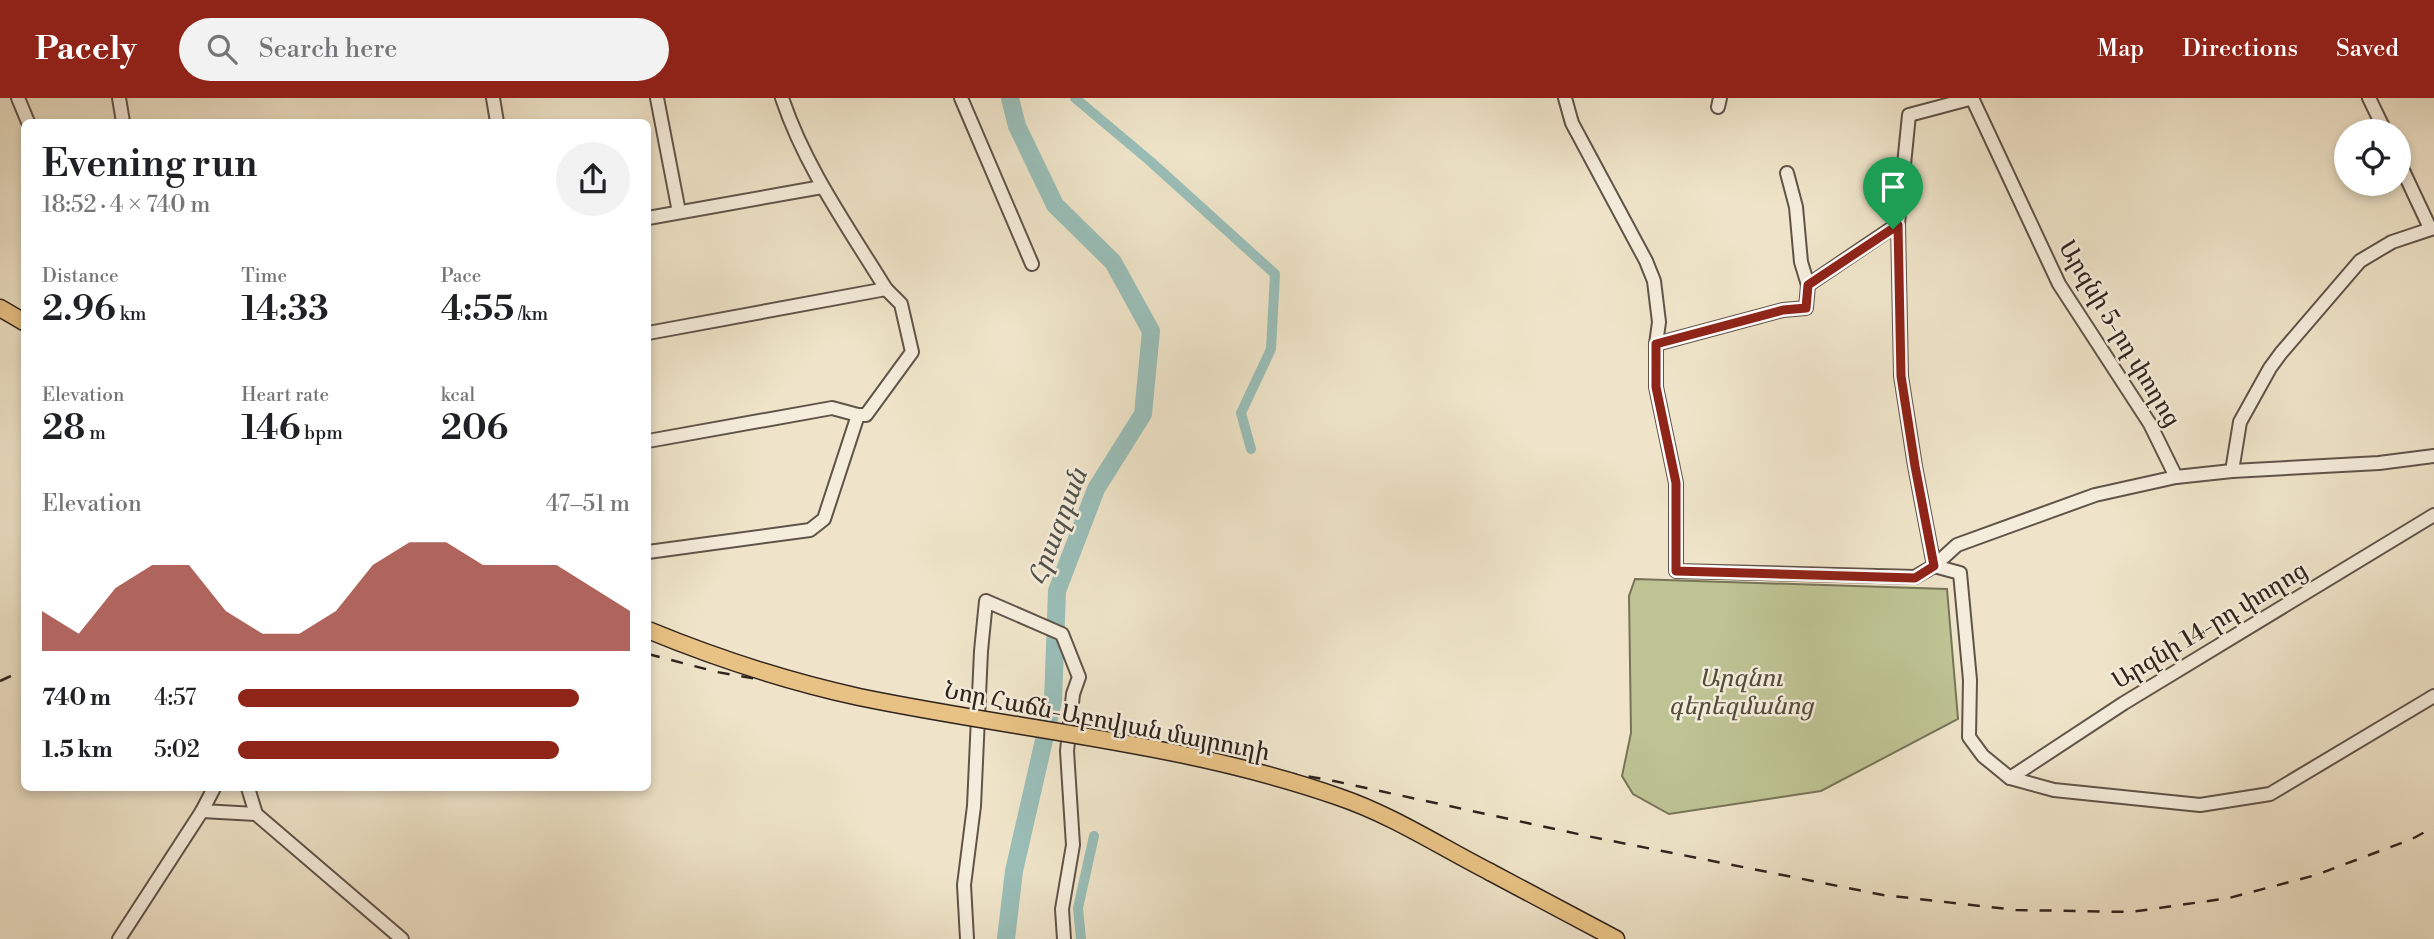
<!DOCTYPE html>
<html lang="en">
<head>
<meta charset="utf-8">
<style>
	:root { --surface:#fff; --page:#f2f2f2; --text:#202124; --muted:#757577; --accent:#8f2418 }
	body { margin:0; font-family:"Libre Bodoni","Noto Serif Armenian",serif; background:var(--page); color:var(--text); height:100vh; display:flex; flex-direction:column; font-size:26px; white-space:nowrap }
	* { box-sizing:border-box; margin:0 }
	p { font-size:23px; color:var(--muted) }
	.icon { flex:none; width:38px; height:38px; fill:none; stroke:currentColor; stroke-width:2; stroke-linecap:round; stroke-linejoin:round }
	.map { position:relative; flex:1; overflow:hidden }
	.sheet { position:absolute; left:21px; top:21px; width:630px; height:672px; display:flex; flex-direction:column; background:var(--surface); border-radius:10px; box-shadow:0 4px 10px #0003 }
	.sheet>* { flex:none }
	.tools { position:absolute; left:2334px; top:21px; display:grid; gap:14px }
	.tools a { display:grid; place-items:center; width:77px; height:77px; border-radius:50%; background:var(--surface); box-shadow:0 4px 10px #0003; font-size:35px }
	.pin { position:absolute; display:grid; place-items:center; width:60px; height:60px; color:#fff; margin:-72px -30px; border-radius:50% 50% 50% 0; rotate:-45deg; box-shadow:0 0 7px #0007 }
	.pin .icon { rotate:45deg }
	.round { display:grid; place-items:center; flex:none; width:74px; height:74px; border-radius:37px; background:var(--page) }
	.summary { display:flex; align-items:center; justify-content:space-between; height:119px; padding:0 21px }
	h1 { font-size:38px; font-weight:600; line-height:52px }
	.stats { display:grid; grid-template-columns:repeat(3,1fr); gap:10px; height:119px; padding:7px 21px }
	.stats div { display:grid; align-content:center }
	.stats b { font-size:35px; font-weight:600 }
	.stats small { font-size:19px; font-weight:400 }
	.stats p { font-size:19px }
	.chart { height:196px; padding:14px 21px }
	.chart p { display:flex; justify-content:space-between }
	.chart svg { width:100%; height:126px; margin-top:7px; fill:var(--accent); opacity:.7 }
	ul { padding:0 21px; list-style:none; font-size:23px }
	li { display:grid; grid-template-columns:112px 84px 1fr; align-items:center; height:52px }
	li i { height:18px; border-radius:9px; background:var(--accent) }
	header { display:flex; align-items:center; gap:42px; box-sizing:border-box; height:98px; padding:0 35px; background:var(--accent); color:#fff }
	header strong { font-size:33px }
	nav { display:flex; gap:38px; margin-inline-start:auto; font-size:24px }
	.search { width:490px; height:63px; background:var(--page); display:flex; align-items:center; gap:18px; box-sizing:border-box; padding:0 24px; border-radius:38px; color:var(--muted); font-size:26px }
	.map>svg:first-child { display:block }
	.green { fill:#bec393; stroke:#777458; stroke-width:2 }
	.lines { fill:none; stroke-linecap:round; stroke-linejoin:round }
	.canal { stroke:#9abeb8; stroke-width:10 }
	.river { stroke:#9abeb8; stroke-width:18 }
	.minor-casing { stroke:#605449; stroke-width:16 }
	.major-casing { stroke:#30241e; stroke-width:19 }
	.minor { stroke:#f5eddc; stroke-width:12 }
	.major { stroke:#e8c284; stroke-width:16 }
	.rail { stroke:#30241e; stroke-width:2.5; stroke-dasharray:12 12; stroke-linecap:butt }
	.major-bridge-casing { stroke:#30241e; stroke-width:19; stroke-linecap:butt }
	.major-bridge { stroke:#e8c284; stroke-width:16 }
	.route-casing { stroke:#fff; stroke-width:14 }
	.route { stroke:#8f2418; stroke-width:9 }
	.labels { text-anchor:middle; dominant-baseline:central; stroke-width:5; stroke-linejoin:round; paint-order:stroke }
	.street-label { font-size:24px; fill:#30241e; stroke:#f5eddc }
	.park-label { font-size:24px; font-style:italic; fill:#544c3b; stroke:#f5eddc }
	.water-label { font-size:26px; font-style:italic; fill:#50524c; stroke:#f5eddc }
</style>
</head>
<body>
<header>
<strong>Pacely</strong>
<div class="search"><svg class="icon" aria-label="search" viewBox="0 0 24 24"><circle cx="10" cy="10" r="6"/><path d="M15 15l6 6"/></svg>Search here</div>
<nav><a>Map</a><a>Directions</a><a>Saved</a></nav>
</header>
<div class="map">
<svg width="2434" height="841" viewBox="0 0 2434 841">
	<rect width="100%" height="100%" fill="#efe4c9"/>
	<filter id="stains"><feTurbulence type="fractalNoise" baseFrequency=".00286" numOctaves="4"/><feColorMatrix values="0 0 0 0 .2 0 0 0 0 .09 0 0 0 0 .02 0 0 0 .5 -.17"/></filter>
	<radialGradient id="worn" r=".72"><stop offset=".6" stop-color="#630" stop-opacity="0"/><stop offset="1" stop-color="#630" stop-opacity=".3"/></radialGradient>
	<polygon class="green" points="1635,481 1947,491 1958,621 1821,693 1669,716 1633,696 1622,678 1631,635 1629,498"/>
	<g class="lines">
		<g class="canal">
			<polyline points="1075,0 1150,63 1275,176 1271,251 1241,315 1251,351"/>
			<polyline points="1081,841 1078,810 1094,738"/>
		</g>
		<polyline class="river" points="1006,841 1014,773 1053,603 1057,493 1096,391 1143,316 1151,233 1113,164 1055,107 1017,28 1010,0"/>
		<g class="minor-casing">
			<g id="minor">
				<polyline points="18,0 28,24"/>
				<polyline points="119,0 123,24"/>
				<polyline points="493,0 497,24"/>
				<polyline points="657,0 679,114"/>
				<polyline points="961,0 1032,166"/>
				<polyline points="1565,0 1572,25 1646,163 1654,183 1659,224 1656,246 1656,289 1676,385 1676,473 1915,479 1934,468 1957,447 2095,397 2176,379 2232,373 2379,365 2434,358"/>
				<polyline points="1972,0 2059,186 2150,326 2176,379"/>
				<polyline points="2369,0 2385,33"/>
				<polyline points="1718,9 1720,0"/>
				<polyline points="2399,64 2430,130"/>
				<polyline points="1787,75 1796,109 1801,164 1808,187"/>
				<polyline points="648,120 822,89"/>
				<path d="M648 235 886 191C848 129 805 69 782 0"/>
				<polyline points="1656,246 1783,212 1806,210 1808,187 1898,126"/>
				<polyline points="648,343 832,310 858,317"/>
				<polyline points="2232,373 2240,324 2270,270 2281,255 2360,163 2392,144 2434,130"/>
				<polyline points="648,454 810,432 824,421 858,317 866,317 912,254 901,206 886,191"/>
				<polyline points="1934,468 1960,475 1970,582 1969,639 1983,658 2010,680 2054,692 2200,707 2270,696 2434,598"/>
				<polyline points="1934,468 1915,368 1901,278 1898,126 1909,17 1973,0"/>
				<polyline points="2010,680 2124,605 2434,417"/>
				<polyline points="214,690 202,713 256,716"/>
				<polyline points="248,690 256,716 402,841"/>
				<polyline points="119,841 202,713"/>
				<polyline points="967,841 964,787 974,708 981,553 986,503 1062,536 1079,579 1073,596 1067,653 1073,747 1062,811 1064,841"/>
			</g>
		</g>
		<g class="major-casing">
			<g id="major">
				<polyline points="0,210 24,224"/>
				<polyline points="1490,774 1616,841"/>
			</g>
		</g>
		<use href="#minor" class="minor"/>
		<use href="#major" class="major"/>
		<g class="rail">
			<polyline points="648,556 717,574 1334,683 1587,738 1883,797 2016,812 2131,814 2229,800 2316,777 2412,741 2434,729"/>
			<polyline points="0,583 24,572"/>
		</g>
		<g class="major-bridge-casing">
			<path id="major-bridge" d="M648 532C716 560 786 583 859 599 1018 632 1185 645 1339 699 1392 717 1441 749 1490 774"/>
		</g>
		<use href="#major-bridge" class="major-bridge"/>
	</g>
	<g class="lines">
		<g class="route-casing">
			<polygon id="route" points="1898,127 1901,278 1915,368 1934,468 1915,480 1676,473 1676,385 1656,289 1656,246 1783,212 1806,210 1808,187"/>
		</g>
		<use href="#route" class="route"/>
	</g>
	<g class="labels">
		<g class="street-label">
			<text transform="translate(2119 236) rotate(59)">Արզնի 5-րդ փողոց</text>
			<text transform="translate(2210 528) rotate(-31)">Արզնի 14-րդ փողոց</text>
			<text transform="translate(1107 624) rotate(11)">Նոր Հաճն-Աբովյան մայրուղի</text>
		</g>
		<g class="park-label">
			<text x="1741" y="581">Արզնու<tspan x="1741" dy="28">գերեզմանոց</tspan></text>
		</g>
		<g class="water-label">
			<text transform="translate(1058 429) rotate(-69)">Հրազդան</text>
		</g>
	</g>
	<rect width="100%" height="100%" filter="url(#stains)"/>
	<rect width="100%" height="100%" fill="url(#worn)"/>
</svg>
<div class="tools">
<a><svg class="icon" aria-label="locate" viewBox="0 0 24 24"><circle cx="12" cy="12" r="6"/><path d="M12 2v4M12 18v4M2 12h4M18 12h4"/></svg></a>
</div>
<div class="pin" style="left:1893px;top:131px;background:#1e9e55"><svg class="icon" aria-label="arrive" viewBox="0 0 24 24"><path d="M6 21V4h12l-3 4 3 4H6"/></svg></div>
<section class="sheet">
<div class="summary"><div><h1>Evening run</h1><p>18:52 · 4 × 740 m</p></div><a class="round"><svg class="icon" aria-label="share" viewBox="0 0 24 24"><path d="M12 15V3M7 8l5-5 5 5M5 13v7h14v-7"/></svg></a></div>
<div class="stats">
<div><p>Distance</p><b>2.96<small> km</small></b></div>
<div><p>Time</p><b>14:33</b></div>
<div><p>Pace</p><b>4:55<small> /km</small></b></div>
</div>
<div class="stats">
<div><p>Elevation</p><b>28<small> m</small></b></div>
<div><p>Heart rate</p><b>146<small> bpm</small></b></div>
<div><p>kcal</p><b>206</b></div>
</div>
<div class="chart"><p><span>Elevation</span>47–51 m</p>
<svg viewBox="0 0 160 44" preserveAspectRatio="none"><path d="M0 44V30L10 38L20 22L30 14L40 14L50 30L60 38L70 38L80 30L90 14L100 6L110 6L120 14L130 14L140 14L150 22L160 30V44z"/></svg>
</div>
<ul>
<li><b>740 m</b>4:57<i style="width:87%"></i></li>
<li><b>1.5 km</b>5:02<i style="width:82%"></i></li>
</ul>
</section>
</div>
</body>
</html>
